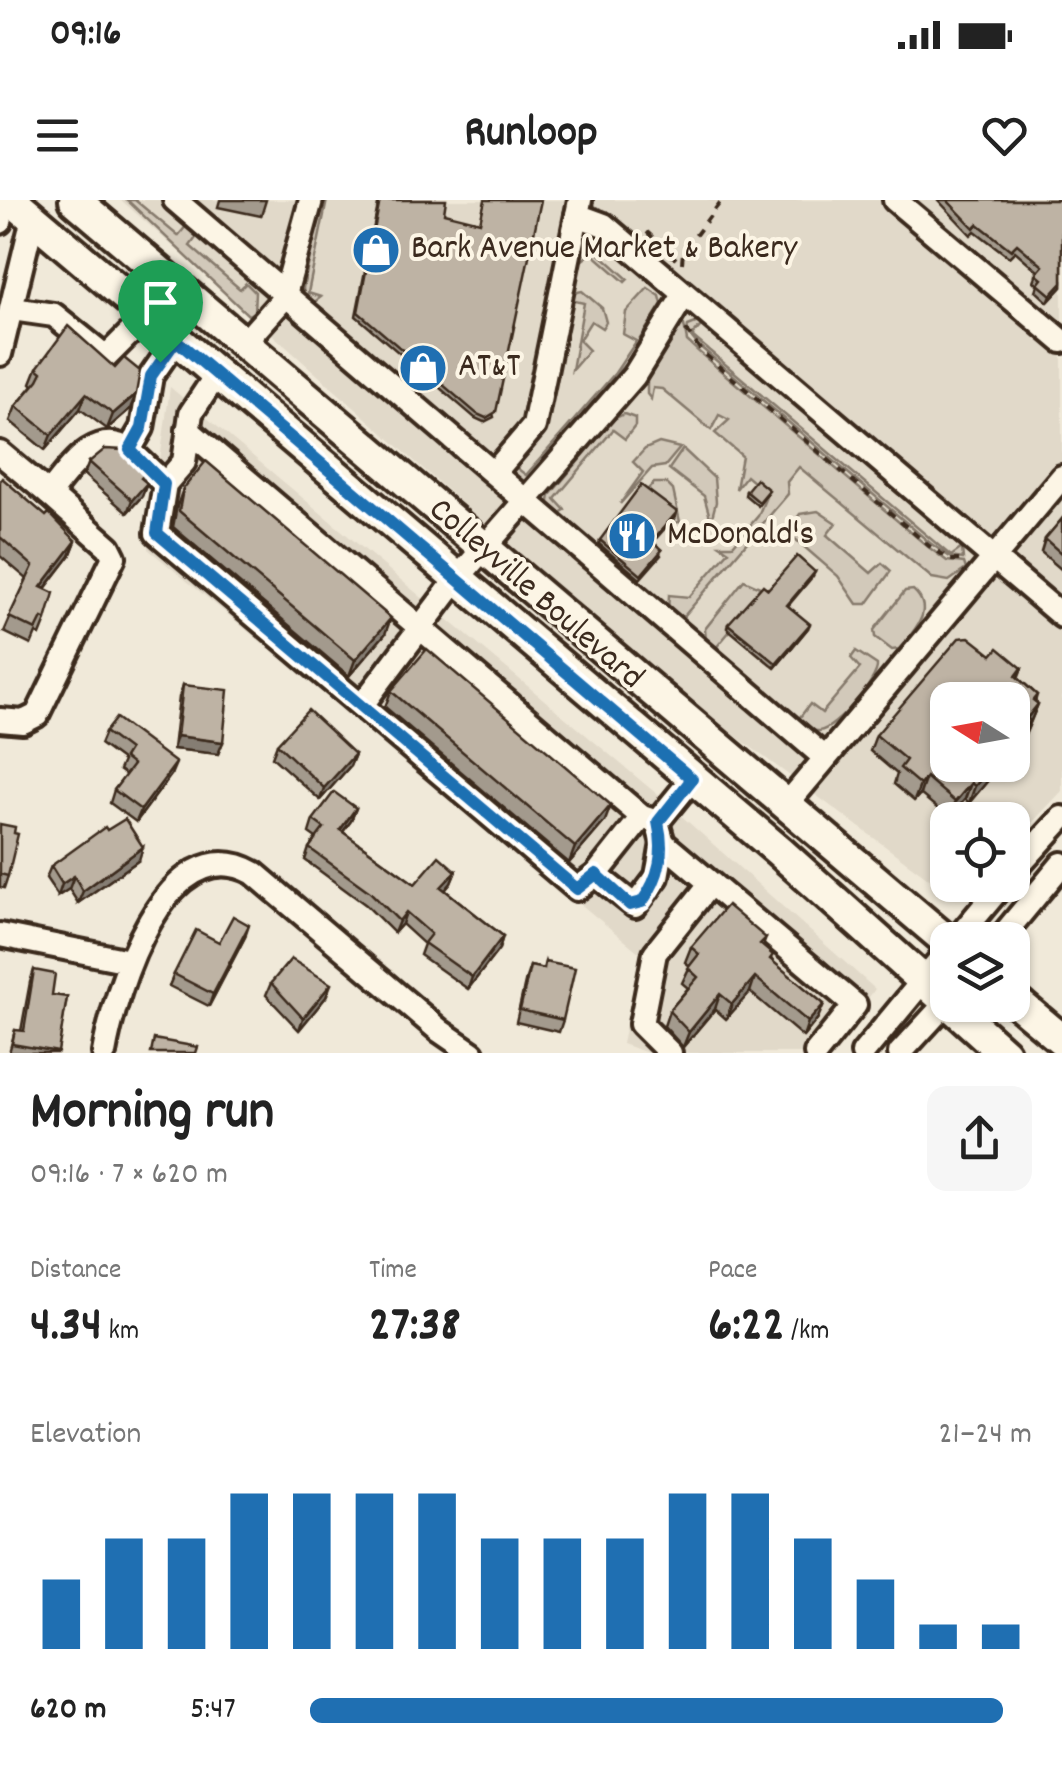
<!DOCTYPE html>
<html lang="en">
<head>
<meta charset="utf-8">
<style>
	:root { --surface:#fff; --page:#f6f6f6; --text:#222; --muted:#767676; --accent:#1f6fb2 }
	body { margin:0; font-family:Dekko,sans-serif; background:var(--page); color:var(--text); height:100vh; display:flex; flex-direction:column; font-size:38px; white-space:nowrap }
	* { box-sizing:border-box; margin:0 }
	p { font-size:32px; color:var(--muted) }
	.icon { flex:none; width:55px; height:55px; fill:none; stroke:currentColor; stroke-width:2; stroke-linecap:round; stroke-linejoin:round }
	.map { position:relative; height:853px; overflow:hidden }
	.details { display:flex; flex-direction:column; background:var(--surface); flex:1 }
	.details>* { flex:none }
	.needle { width:65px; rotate:281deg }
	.controls { position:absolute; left:930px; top:482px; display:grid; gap:20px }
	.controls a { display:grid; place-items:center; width:100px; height:100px; border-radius:20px; background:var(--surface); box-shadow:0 2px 8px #0004; font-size:50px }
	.pin { position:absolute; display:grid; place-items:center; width:85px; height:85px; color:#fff; margin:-102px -42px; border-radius:50% 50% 50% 0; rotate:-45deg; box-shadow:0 0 10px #0007 }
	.pin .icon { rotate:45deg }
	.round { display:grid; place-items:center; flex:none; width:105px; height:105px; border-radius:20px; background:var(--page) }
	.summary { display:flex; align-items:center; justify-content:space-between; height:170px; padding:0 30px }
	h1 { font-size:55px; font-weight:700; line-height:75px }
	.stats { display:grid; grid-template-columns:repeat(3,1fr); gap:15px; height:170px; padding:10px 30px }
	.stats div { display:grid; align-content:center }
	.stats b { font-size:50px; font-weight:700 }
	.stats small { font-size:28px; font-weight:400 }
	.stats p { font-size:28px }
	.chart { height:280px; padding:20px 30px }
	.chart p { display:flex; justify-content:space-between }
	.chart svg { width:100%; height:180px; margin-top:10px; stroke:var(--accent); stroke-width:6 }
	ul { padding:0 30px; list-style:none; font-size:32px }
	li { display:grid; grid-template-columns:160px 120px 1fr; align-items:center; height:75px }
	li i { height:25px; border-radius:12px; background:var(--accent) }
	.status { display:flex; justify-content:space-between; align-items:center; height:70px; padding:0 50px; background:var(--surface); direction:ltr }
	.status svg { height:28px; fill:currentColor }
	header { display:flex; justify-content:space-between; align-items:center; height:130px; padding:0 30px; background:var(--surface); font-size:45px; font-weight:700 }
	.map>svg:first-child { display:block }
	.built { fill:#e1d9c9; fill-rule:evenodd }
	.green { fill:#d2c9ba; stroke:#867a6c; stroke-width:2.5 }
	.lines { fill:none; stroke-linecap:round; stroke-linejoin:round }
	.minor-casing { stroke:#3b2a1e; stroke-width:30 }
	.major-casing { stroke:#3b2a1e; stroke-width:38 }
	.path { stroke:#3b2a1e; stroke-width:4; stroke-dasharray:8 8; stroke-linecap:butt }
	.minor { stroke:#fcf5e5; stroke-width:22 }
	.major { stroke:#fcf5e5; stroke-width:30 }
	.wall { fill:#a39a8d; stroke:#3b2a1e; stroke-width:2.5 }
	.shaded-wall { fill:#857d73; stroke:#3b2a1e; stroke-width:2.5 }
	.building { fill:#beb3a4; stroke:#3b2a1e; stroke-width:2.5 }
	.route-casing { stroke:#fff; stroke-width:20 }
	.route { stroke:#1f6fb2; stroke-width:12 }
	.labels { text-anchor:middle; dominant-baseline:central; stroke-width:8; stroke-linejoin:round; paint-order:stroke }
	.poi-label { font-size:35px; fill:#3b2a1e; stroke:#fcf5e5; text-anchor:start }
	.street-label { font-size:35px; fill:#3b2a1e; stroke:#fcf5e5 }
</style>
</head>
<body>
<div class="status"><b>09:16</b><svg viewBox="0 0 49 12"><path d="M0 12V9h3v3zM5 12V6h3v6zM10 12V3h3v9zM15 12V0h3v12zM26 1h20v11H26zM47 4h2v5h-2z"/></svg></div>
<header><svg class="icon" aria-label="menu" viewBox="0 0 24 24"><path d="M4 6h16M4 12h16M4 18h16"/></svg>Runloop<svg class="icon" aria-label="heart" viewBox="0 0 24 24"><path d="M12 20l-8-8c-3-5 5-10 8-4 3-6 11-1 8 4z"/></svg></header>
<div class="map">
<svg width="1062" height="853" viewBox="0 0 1062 853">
	<rect width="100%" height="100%" fill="#f0e9d9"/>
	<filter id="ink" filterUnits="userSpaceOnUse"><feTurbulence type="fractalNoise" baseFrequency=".01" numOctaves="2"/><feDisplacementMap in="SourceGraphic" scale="20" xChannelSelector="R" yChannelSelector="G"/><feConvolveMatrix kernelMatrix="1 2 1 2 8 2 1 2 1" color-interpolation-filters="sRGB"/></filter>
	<g filter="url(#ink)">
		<g class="built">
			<path d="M121 0H1062V591L1013 643 1012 620H948L947 673 935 683 664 483ZM948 500H1012V565H948Z"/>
			<polygon points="170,187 658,595 875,789 828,853 648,853 622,844 640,753 148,349"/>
		</g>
		<g class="green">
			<polygon points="127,0 135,0 178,36 187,25 198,35 190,46 240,89 246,83 255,92 254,112 248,115"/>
			<polygon points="323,0 327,0 308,93 321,97 312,104 304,97 303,88"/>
			<polygon points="593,33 592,47 628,79 625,82 592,53 581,61 583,39"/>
			<polygon points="648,88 660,96 662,104 638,142 623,134 626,112"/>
			<polygon points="582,91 602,108 606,122 602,128 591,121 579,140 589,150 572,170 584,103 570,100 572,93"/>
			<polygon points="698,122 701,126 692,136 951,356 962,348 963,359 950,357 930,343 698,145 687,132 688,126"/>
			<polygon points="678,124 684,125 687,141 700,153 927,346 947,361 964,363 966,369 949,381 932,378 799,267 787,282 788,294 684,416 678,419 668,411 669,395 689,397 729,351 720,345 733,345 758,316 767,294 746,276 736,289 742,256 715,233 729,220 719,215 711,230 662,189 653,188 651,199 647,194 647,180"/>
			<polygon points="635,143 638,148 530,280 523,285 509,273 514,266 526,275 615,173"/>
			<polygon points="624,214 635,218 635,226 625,239 613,230 555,299 565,310 556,315 548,308 550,295 614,219"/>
			<polygon points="659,243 680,248 665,266 652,268 620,304 643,272 633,262 645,249"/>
			<polygon points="683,249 714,278 716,302 711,321 704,296 669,269"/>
			<polygon points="654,283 666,283 673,290 680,322 673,323 675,316 644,293"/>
			<polygon points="818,311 836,323 827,335 871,373 882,363 891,371 867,404 857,404 838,376 787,332 800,314"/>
			<polygon points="744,380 762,388 727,427 730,431 714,450 706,441 705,429"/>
			<path d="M913 390C936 410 914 431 899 449L892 450 875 437 874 430 905 391Z"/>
			<path d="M856 451 877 465C879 479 835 530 819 531 809 532 804 526 797 521L810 504 822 513 860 468 851 458Z"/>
		</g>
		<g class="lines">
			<g class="minor-casing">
				<g id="minor">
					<polyline points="175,0 824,557"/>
					<polyline points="580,0 577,15 604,25 1062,416"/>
					<polyline points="895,0 1062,141"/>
					<polyline points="0,22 5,0"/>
					<polyline points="12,109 54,115 106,157 147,116"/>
					<polyline points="243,144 284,98 311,0"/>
					<polyline points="0,154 33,18"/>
					<polyline points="217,174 191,213 184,262 165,284 157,333 577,689 596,675 635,706 657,677 663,643 855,805 816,853"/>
					<polyline points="188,230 642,617 657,622 663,643"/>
					<polyline points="129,250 165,284"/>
					<path d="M0 253 49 294C69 270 94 228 129 250L142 228 151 176 176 140"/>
					<polyline points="494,273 534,226 577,15"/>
					<polyline points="362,505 457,379 634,176 684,95"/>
					<polyline points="0,520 23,522 37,515 114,357 109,347 49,294"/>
					<polyline points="787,604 1062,277"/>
					<polyline points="657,622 692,579"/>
					<polyline points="1012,673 1062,618"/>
					<polyline points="596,675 642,617"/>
					<polyline points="0,735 129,761"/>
					<polyline points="956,740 1002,685"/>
					<polyline points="999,740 1062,664"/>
					<path d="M104 853C115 790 166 624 254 673L440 831 472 853"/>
					<polyline points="670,853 641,824 655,753 710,684"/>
					<polyline points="863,853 948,750"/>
					<polyline points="900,853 948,801"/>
				</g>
			</g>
			<g class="major-casing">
				<g id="major">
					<polyline points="12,0 779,651 1004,853"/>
					<polyline points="75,0 948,742"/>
					<polyline points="1012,798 1062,840"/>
				</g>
			</g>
			<g class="path">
				<polyline points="647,32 676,59"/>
				<polyline points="682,63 683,52 722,0"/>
				<polyline points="686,130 702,152 929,346 951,360 967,360"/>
			</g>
			<use href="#minor" class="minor"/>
			<use href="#major" class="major"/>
		</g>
		<g class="wall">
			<polygon points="220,0 266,0 261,16 218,7"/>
			<polygon points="379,0 444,13 494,217 484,222 475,218 356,116"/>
			<polygon points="938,0 1062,0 1062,87 1048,102 1036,91 1038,85 1034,81 1038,71 1015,51 1009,57 975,31 971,35"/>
			<polygon points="37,168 130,209 107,229 80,209 45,250 10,221 16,206 33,185 31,183"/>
			<polygon points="89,262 147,271 144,281 147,283 142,296 127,313 84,275"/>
			<polygon points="0,281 76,341 70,356 45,389 46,420 40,435 36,433 31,445 4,432 27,379 0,356"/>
			<polygon points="183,289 385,434 349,476 173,327 177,306"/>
			<polygon points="746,291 767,294 758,306 745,295"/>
			<polygon points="677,312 676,316 653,342 661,355 640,379 599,344 600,340"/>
			<polygon points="1062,319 1062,370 1041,352 1045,339"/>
			<polygon points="815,372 813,376 788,406 808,428 775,468 727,428 728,424 768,389"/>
			<polygon points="992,455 1022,468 1018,478 1037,495 1035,502 1038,504 1024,537 1012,551 1012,500 948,565 1001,565 969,603 965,599 949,618 920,594 914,601 894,584 897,574 870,551 876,535"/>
			<polygon points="183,485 223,542 218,554 173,549 179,497"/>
			<polygon points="391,491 605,621 569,663 385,507"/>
			<polygon points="105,532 171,575 136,622 110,603 114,590 126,575 119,570 123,561 100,544"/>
			<polygon points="277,544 355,554 350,566 320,600 272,557"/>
			<polygon points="356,608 351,621 343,632 415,684 456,671 451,683 445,690 503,736 499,749 468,789 420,755 424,744 402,724 394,733 366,705 305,660 309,648 316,638 309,633 313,620"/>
			<polygon points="0,624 8,676 4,688 0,687"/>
			<polygon points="107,630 139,660 78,703 69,689 58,696 46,678 51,666"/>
			<polygon points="245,737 209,806 169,786 174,774 219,742"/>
			<polygon points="766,738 763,746 772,760 818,818 803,837 750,792 726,819 715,809 683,847 664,826 669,811 688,788 682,783 690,766 685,762 691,747"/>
			<polygon points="545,762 563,820 559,832 516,822 526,778 530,766 543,769"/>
			<polygon points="34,770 52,795 67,797 57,853 9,853 15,830 21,831 30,782"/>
			<polygon points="271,783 326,797 299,830 266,795"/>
		</g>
		<g class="shaded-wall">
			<polygon points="1062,83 1062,87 1048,102 1051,95"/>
			<polygon points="86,194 80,209 45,250 51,235"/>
			<polygon points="136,194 130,209 107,229 113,214"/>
			<polygon points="147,283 142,296 127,313 132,300"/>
			<polygon points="76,341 70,356 35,401 41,387"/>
			<polygon points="391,418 385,434 349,476 355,460"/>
			<polygon points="810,424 808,428 775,468 776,463"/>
			<polygon points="1038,504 1024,537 1012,551 1012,542 1027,518"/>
			<polygon points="177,536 223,542 218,554 173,549"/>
			<polygon points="355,554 350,566 320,600 324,588"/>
			<polygon points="176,563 171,575 136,622 141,610"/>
			<polygon points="993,565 1001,565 969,603 975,586"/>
			<polygon points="926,577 920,594 914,601 920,585"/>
			<polygon points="971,583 965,599 949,618 955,602"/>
			<polygon points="611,605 605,621 569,663 575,647"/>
			<polygon points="356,608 351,621 335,642 340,630"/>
			<polygon points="143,647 139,660 78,703 83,691"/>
			<polygon points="456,671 451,683 437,700 441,687"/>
			<polygon points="74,676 69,689 58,696 62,684"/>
			<polygon points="406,712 402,724 394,733 399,721"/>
			<polygon points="249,725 245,737 209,806 213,794"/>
			<polygon points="503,736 499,749 468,789 472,777"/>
			<polygon points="755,777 750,792 726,819 732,804"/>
			<polygon points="331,784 326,797 299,830 303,818"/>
			<polygon points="720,794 715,809 683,847 689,832"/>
			<polygon points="824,804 818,818 803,837 808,822"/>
		</g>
		<g class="building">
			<polygon points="380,0 446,0 444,13 480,22 485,0 541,0 496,212 486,218 477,214 358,112"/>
			<polygon points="947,0 1062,0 1062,83 1051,95 1038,84 1042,79 1036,74 1043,66 1017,44 1011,50 978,24 974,28"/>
			<polygon points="68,126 115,168 124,158 140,171 136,194 113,214 86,194 51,235 16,206 38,180 42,172 37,168"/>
			<polygon points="105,249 125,250 147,271 141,278 147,283 132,300 89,262"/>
			<polygon points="206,261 391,418 355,460 179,311 183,289"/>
			<polygon points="2,278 46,316 49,313 76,341 41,387 54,393 46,420 42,418 36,430 9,417 33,366 0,337 0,281"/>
			<polygon points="756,279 769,290 759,302 746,291"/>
			<polygon points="641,285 677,312 652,341 662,350 641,375 600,340"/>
			<polygon points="1062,319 1062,354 1045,339"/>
			<polygon points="797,356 815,372 787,405 810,424 776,463 728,424 763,385 768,389"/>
			<polygon points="969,437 992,455 998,448 1022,468 1016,476 1037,495 1033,500 1038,504 1027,518 1030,521 1012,542 1012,500 948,500 948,565 993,565 975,586 971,583 955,602 926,577 920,585 900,568 906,560 876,535 959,438"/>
			<polygon points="427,449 611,605 575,647 391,491"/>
			<polygon points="183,485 228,490 223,542 177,536"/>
			<polygon points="308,510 355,554 324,588 277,544"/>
			<polygon points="116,518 176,563 141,610 114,590 133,565 124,558 129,550 105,532"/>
			<polygon points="334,592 356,608 340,630 415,684 439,656 456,671 441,687 503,736 472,777 424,743 431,734 406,712 399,721 370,692 309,648 324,628 313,620"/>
			<polygon points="125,619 143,647 83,691 74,676 62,684 51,666 105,627 107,630"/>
			<polygon points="0,624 15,627 14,633 18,634 8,676 0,674"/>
			<polygon points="727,705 766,738 760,744 773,755 770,759 824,804 808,822 755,777 732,804 720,794 689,832 669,811 698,777 688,768 699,754 691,747"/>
			<polygon points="233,716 249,725 213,794 174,774 196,730 219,742"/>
			<polygon points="291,759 331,784 303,818 271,783"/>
			<polygon points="545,762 575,768 563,820 520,810 530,766 544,769"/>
			<polygon points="34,770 55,774 52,795 67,797 58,852 12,844 15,830 24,831"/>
			<polygon points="154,839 198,847 196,853 151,853"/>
		</g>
	</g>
	<g class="lines" filter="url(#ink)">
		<g class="route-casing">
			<path id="route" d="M176 140 692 579 658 622C665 652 660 677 642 702L630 705 596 674 577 689 157 333 164 284 130 250 142 228 151 176Z"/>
		</g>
		<use href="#route" class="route"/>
	</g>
	<defs>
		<g id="shop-disc" transform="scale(2.5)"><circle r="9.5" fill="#1f6fb2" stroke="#fcf5e5"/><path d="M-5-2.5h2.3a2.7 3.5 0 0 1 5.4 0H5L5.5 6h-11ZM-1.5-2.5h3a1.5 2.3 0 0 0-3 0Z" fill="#fff"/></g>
		<g id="restaurant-disc" transform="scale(2.5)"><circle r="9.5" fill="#1f6fb2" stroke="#fcf5e5"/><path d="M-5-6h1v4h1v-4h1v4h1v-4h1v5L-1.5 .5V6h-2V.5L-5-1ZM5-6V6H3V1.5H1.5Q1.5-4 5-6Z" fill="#fff"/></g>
	</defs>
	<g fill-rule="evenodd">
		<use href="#shop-disc" x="376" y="50"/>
		<use href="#shop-disc" x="423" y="168"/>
		<use href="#restaurant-disc" x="632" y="336"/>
	</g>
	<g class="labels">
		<g class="poi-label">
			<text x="411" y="50">Bark Avenue Market &amp; Bakery</text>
			<text x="458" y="168">AT&amp;T</text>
			<text x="667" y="336">McDonald's</text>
		</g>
		<g class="street-label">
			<text transform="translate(535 395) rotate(41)">Colleyville Boulevard</text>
		</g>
	</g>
</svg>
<div class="controls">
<a><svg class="needle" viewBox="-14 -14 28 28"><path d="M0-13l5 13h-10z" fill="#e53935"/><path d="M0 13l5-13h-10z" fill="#767676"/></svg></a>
<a><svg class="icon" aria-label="locate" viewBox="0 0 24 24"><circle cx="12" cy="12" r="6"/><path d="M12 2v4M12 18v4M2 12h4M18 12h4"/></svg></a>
<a><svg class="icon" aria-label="layers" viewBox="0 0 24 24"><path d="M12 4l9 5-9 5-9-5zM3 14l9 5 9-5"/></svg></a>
</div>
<div class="pin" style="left:160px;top:162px;background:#1e9e55"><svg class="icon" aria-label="arrive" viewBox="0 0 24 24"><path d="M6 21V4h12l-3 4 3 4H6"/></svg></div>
</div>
<section class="details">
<div class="summary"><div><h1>Morning run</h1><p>09:16 · 7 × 620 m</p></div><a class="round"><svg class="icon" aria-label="share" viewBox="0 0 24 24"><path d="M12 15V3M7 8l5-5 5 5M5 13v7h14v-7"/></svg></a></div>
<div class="stats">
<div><p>Distance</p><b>4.34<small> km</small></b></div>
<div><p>Time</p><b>27:38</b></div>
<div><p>Pace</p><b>6:22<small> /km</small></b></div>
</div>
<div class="chart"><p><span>Elevation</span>21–24 m</p>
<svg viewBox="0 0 160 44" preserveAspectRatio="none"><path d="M5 44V27M15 44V17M25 44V17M35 44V6M45 44V6M55 44V6M65 44V6M75 44V17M85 44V17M95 44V17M105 44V6M115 44V6M125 44V17M135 44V27M145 44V38M155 44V38"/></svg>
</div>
<ul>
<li><b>620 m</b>5:47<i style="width:96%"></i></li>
</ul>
</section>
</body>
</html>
